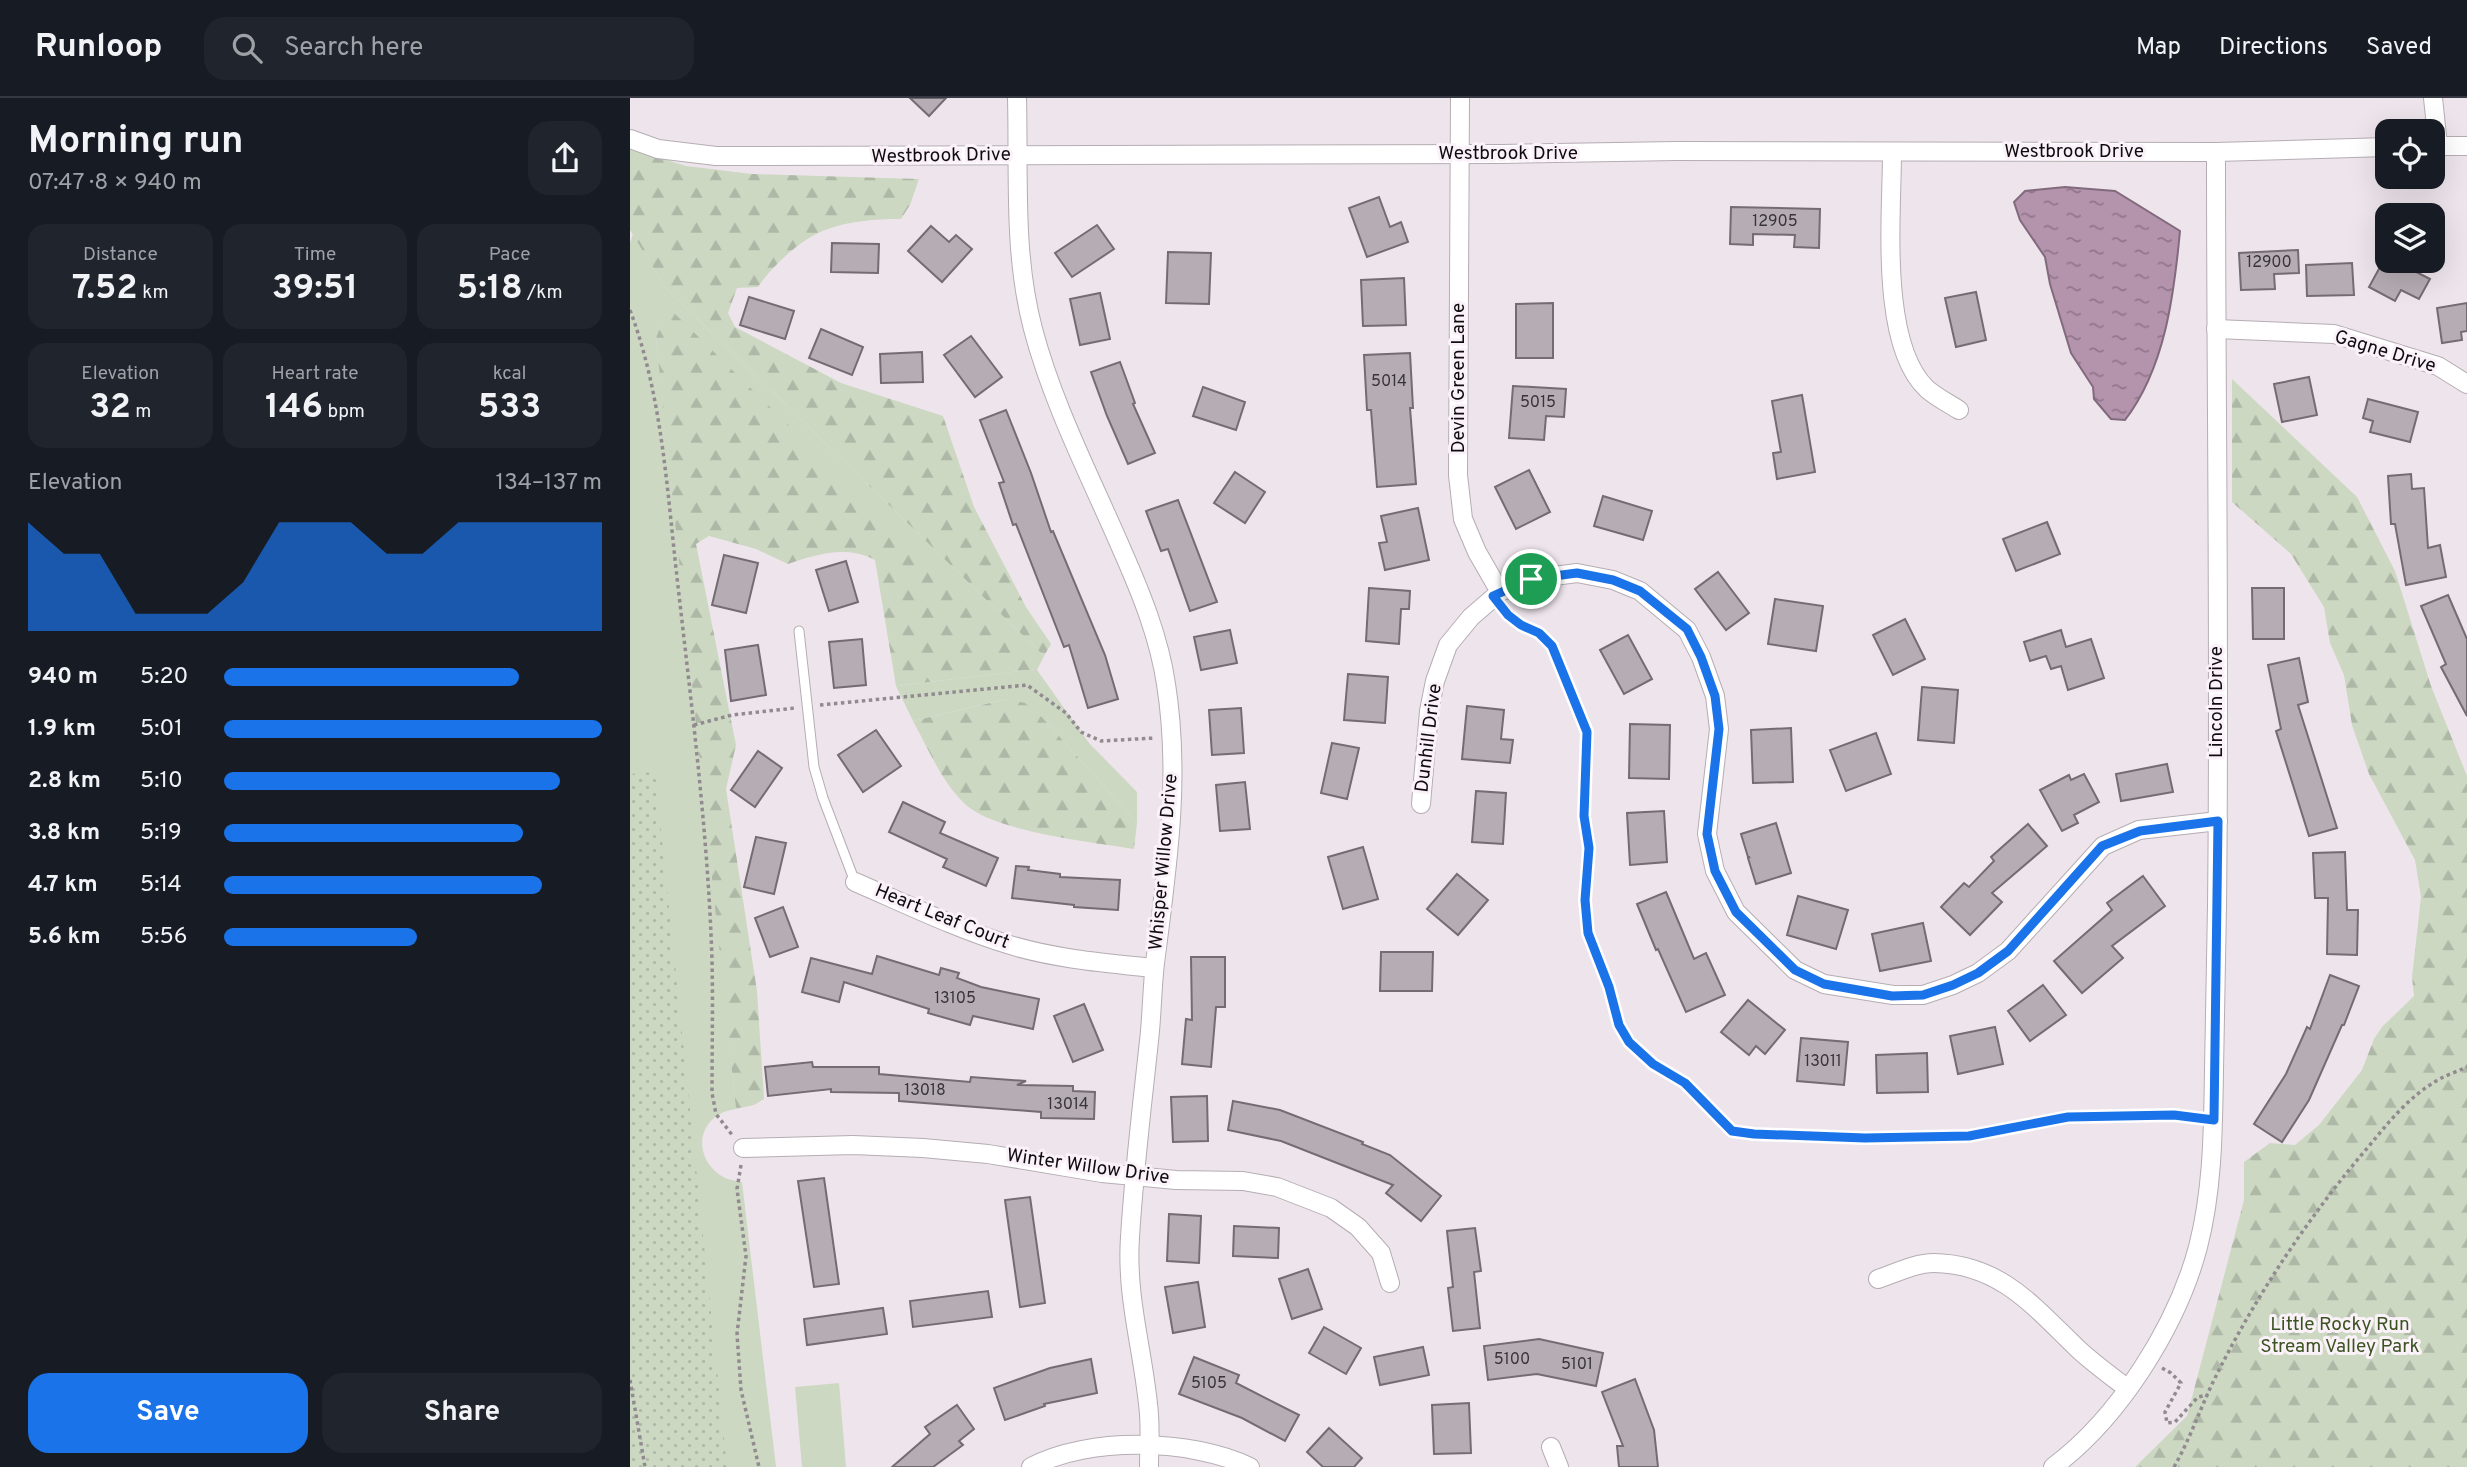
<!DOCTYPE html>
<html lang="en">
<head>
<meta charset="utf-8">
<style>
	:root { --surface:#171b24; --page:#20242c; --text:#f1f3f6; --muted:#9ea1a6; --line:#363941; --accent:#1a73e8 }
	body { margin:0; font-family:Overpass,sans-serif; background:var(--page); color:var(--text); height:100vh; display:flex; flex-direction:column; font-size:26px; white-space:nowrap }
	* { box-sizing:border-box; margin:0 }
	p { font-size:23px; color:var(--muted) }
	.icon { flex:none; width:38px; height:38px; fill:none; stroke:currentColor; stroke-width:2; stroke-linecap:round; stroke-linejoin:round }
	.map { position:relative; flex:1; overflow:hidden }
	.details { display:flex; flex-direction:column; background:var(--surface); width:630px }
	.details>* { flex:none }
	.fabs { position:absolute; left:1745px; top:21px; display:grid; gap:14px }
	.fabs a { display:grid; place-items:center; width:70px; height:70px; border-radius:14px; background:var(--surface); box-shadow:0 7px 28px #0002; font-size:35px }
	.pin { position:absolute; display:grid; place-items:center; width:60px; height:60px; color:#fff; margin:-30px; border:4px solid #fff; border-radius:50%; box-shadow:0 2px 7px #0007 }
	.round { display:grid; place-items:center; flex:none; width:74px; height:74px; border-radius:21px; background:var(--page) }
	.head { display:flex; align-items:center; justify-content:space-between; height:119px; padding:0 28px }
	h1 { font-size:38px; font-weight:700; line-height:52px }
	.metrics { display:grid; grid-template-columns:repeat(3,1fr); gap:10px; height:119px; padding:7px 28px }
	.metrics div { display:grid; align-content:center; border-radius:18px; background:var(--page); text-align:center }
	.metrics b { font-size:35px; font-weight:700 }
	.metrics small { font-size:19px; font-weight:400 }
	.metrics p { font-size:19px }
	.chart { height:196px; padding:14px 28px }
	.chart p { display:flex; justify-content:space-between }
	.chart svg { width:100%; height:126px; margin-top:7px; fill:var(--accent); opacity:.7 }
	.cta { display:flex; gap:14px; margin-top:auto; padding:14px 28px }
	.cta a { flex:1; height:80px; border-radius:21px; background:var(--accent); color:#fff; font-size:28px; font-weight:700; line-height:80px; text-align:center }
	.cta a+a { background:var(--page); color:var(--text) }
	ul { padding:0 28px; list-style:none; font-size:23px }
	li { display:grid; grid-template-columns:112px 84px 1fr; align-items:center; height:52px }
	li i { height:18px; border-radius:9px; background:var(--accent) }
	header { display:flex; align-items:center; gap:42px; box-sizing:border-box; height:98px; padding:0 35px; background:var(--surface); border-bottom:2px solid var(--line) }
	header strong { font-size:33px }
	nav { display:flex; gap:38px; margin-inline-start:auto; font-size:24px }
	.search { width:490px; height:63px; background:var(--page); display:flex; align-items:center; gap:18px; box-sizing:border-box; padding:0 24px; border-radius:21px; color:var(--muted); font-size:26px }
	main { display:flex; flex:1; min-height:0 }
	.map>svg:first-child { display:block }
	.green { fill:#ccd8c2 }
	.forest { fill:url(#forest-firs) }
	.park { fill:url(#park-dots) }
	.water { fill:url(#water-ripples); stroke:#826a7d; stroke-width:2 }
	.building { fill:#b5adb3; stroke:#746c72; stroke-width:2 }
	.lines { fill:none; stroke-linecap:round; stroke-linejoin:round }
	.service-casing { stroke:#b5adb3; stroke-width:11 }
	.minor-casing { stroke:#b5adb3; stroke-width:20 }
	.path { stroke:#918b90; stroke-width:3.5; stroke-dasharray:3.5 3.5; stroke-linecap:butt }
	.service { stroke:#fff; stroke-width:9 }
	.minor { stroke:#fff; stroke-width:18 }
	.route-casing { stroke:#fff; stroke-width:14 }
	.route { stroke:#1a73e8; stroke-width:9 }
	.labels { text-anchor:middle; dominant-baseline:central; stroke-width:6; stroke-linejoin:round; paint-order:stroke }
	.number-label { font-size:16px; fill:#383437 }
	.street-label { font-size:19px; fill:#0f0c0e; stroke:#fbf2f9 }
	.park-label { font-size:19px; fill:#3a5320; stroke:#fbf2f9 }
</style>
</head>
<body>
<header>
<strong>Runloop</strong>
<div class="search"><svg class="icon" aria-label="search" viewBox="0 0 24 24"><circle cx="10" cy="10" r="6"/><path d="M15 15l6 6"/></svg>Search here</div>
<nav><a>Map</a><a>Directions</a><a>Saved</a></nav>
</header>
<main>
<section class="details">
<div class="head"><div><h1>Morning run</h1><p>07:47 · 8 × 940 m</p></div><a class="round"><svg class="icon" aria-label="share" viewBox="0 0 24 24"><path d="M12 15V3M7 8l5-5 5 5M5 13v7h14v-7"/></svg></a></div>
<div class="metrics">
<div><p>Distance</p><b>7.52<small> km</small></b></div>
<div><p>Time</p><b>39:51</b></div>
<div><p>Pace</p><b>5:18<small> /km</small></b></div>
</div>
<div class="metrics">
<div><p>Elevation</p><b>32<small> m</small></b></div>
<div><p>Heart rate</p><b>146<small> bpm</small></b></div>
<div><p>kcal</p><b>533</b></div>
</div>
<div class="chart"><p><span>Elevation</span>134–137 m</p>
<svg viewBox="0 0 160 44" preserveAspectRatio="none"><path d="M0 44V6L10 17L20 17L30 38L40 38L50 38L60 27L70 6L80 6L90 6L100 17L110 17L120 6L130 6L140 6L150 6L160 6V44z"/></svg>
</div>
<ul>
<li><b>940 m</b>5:20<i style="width:78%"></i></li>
<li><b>1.9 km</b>5:01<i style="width:100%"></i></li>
<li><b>2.8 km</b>5:10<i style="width:89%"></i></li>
<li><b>3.8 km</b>5:19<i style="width:79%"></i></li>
<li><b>4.7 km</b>5:14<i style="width:84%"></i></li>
<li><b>5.6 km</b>5:56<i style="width:51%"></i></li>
</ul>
<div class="cta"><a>Save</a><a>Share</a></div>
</section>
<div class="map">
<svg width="1837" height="1369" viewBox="0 0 1837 1369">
	<defs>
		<pattern id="forest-firs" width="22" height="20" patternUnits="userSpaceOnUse" patternTransform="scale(1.75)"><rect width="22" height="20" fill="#ccd8c2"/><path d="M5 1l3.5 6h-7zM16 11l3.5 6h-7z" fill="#aeb8a6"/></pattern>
		<pattern id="park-dots" width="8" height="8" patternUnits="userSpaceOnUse" patternTransform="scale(1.75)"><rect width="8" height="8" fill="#ccd8c2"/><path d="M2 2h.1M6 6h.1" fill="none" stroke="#aeb8a6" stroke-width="1.8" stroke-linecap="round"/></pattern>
		<pattern id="water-ripples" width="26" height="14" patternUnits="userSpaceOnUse" patternTransform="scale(1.75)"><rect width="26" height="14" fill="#b493ad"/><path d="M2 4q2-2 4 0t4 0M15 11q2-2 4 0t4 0" fill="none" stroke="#91768b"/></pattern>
	</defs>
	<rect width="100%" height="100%" fill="#eee5ec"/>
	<g class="green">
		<path d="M3 136 35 189 414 558 407 572 459 645 507 694V725L410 617 376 601 283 623 266 588 406 571 38 210 26 240 64 578 106 1011C68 1016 61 1057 90 1077 96 1081 104 1083 112 1084L146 1369H54L0 888V145Z"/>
		<polygon points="209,1285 216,1369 172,1369 165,1289"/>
	</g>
	<g class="forest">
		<path d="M0 51 56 68 122 76 289 81 280 107 271 121C246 121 218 123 195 132 171 141 142 168 128 189L107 190 98 215 105 229 211 285 313 318 344 409 396 509 421 546 414 558 35 189 0 132Z"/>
		<path d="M38 209 407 571 266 588 245 462C217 447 187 456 158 466L126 451 79 438 66 446 106 647 96 691 127 893 134 1001 124 1007 106 1011 26 240Z"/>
		<polygon points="1602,281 1727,399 1765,473 1801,588 1837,678 1837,1369 1505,1369 1557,1318 1614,1102 1614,1064 1640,1045 1665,1047 1689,1027 1732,972 1744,941 1752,929 1784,898 1782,879 1791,799 1785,762 1739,676 1722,627 1714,577 1700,545 1694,509 1661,456 1602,404"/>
		<path d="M377 601 395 605 410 617 507 725 504 751C462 744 363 734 334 705 311 683 298 650 283 623Z"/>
	</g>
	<polygon class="park" points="25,674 97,1369 0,1369 0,676"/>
	<path class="water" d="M1435 89 1485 93 1550 133C1544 197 1535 270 1495 322L1481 321 1464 301 1463 289 1441 255 1420 186 1415 159 1390 122 1384 104 1395 93Z"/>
	<g class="building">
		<polygon points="280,0 316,0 299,18"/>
		<polygon points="749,99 760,129 771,124 778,144 737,159 719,110"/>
		<polygon points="1101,109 1190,111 1189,150 1164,149 1165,137 1123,136 1123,147 1100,146"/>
		<polygon points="467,127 484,151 442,179 425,155"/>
		<polygon points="301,128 319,144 326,137 342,151 312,184 278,153"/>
		<polygon points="202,145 249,146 248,175 201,174"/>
		<polygon points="1668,152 1669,175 1644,176 1645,191 1611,192 1609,155"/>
		<polygon points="538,154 581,155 579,206 536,205"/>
		<polygon points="1756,158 1757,163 1765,163 1800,181 1789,201 1771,192 1765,203 1739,189"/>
		<polygon points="1722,165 1724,197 1677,198 1676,167"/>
		<polygon points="774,180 776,227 733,228 731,182"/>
		<polygon points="1346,194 1356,242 1326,249 1315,200"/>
		<polygon points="470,195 480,241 450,247 440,201"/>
		<polygon points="119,199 164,213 155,241 110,227"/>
		<polygon points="923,205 923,260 886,260 886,206"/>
		<polygon points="1837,205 1837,233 1831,234 1832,242 1812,245 1807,210"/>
		<polygon points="191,231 233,249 222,277 179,260"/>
		<polygon points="341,238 372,279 345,299 314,257"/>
		<polygon points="292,254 293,284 251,285 250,256"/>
		<polygon points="780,255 783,310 780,310 786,386 747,389 741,312 737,312 734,257"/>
		<polygon points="490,264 505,305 503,306 525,355 498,366 477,318 461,274"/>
		<polygon points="1679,279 1687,317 1652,324 1644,286"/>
		<polygon points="883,288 936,291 934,319 916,318 914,342 879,340"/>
		<polygon points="573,289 615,304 606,332 563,318"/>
		<polygon points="1172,297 1185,374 1147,381 1143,355 1151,354 1142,303"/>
		<polygon points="1738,301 1788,314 1780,344 1740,334 1743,323 1733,320"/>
		<polygon points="376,312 401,375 421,434 423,433 475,557 488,601 458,610 439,547 434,549 386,426 383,427 369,385 374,384 350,322"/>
		<polygon points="899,372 920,414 886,431 865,389"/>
		<polygon points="605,374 635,394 615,425 584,405"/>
		<polygon points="1781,376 1782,391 1794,390 1798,450 1810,447 1816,479 1776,487 1765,426 1761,426 1758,378"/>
		<polygon points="973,398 1022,413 1013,442 964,428"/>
		<polygon points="548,402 587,504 560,513 538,451 531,453 516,413"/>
		<polygon points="788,410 799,462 755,472 749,445 757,444 751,418"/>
		<polygon points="1417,424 1430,456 1386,473 1373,441"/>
		<polygon points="94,457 128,465 116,515 82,507"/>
		<polygon points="216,463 228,504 199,513 186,472"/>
		<polygon points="1088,474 1119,515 1096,532 1065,491"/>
		<polygon points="739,490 780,493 779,511 771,511 769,546 736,543"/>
		<polygon points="1622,490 1654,490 1654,541 1623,541"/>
		<polygon points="1818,497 1837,541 1837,618 1811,569 1816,566 1791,508"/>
		<polygon points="1145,501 1193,508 1186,553 1138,546"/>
		<polygon points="1275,521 1295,561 1263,577 1243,537"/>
		<polygon points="600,532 607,565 571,572 564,539"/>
		<polygon points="1431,532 1436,549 1461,541 1474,580 1438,592 1431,568 1421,571 1416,558 1400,563 1394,544"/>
		<polygon points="998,537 1022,581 994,596 970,552"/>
		<polygon points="232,541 236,587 204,590 199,544"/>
		<polygon points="128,547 136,597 101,603 95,552"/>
		<polygon points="1669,560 1678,604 1668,607 1707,730 1679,738 1646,633 1651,631 1638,567"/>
		<polygon points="718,576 758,579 755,625 714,622"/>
		<polygon points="1292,589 1328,592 1324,645 1288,642"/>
		<polygon points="837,608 874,612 871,641 883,642 880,665 832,661"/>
		<polygon points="611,610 614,655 582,657 579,612"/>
		<polygon points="1000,626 1040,627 1039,681 999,680"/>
		<polygon points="1161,630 1163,684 1123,685 1121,632"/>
		<polygon points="246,632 271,668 233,694 208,657"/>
		<polygon points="1246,635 1261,676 1216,693 1200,652"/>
		<polygon points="702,645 729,650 717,701 691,695"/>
		<polygon points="128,653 152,670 125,709 101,692"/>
		<polygon points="1537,666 1543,694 1491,703 1486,676"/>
		<polygon points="1454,676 1469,704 1444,717 1448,725 1432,733 1410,692 1439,677 1441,682"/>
		<polygon points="615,684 620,731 590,733 586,687"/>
		<polygon points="846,693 876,695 873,746 842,744"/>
		<polygon points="273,704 315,724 310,735 368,760 356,788 313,769 317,761 259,734"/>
		<polygon points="1034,713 1037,764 1000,767 997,715"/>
		<polygon points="1146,725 1161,775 1126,786 1118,760 1120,759 1118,759 1111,736"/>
		<polygon points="1398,726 1417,748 1362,795 1372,804 1340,837 1311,809 1334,785 1339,789 1364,763 1361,759"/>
		<polygon points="126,739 156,745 144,796 114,789"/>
		<polygon points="733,749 748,801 713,811 698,759"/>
		<polygon points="1715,754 1717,812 1728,812 1727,857 1697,856 1698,800 1685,800 1683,755"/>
		<polygon points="386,768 399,769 398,772 430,776 430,779 490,782 488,812 444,809 444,807 382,800"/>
		<polygon points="827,776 858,802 828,837 797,811"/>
		<polygon points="1513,778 1535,808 1482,848 1493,860 1452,895 1424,863 1482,812 1477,805"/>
		<polygon points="1036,794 1064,861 1076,855 1095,897 1056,914 1028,851 1026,852 1007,806"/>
		<polygon points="1168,798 1218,812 1206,851 1157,837"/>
		<polygon points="153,809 168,849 140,859 125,820"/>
		<polygon points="1293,825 1301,863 1250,873 1242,836"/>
		<polygon points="751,854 803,854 802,893 750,893"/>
		<polygon points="247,858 309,877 311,870 329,875 327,880 351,889 409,901 403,931 343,918 340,927 298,915 299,911 214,884 209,904 172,894 181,860 242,876"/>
		<polygon points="561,859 595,859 595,909 586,909 581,969 552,966 556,921 562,922"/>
		<polygon points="1700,877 1729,888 1714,927 1712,927 1679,1002 1652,1044 1624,1026 1656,976 1677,929 1680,931"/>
		<polygon points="1413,887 1436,917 1400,943 1378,913"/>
		<polygon points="1118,902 1155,932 1135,956 1126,948 1119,957 1091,934"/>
		<polygon points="454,906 473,952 443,964 424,918"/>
		<polygon points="1365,929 1373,966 1328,976 1320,938"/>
		<polygon points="1171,940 1218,944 1214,987 1167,983"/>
		<polygon points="1297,955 1298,994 1247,995 1246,957"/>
		<polygon points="182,964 183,969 249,969 249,976 340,984 341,979 396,983 387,987 443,988 443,993 465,994 464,1021 411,1020 411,1014 269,1003 269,995 201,994 201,991 138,998 135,969"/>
		<polygon points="577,998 578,1043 543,1044 541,999"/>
		<polygon points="603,1003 650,1012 733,1044 732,1046 760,1057 811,1098 791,1123 756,1095 763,1087 651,1043 598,1032"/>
		<polygon points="194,1080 209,1186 184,1189 168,1083"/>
		<polygon points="400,1099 415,1205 390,1209 375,1102"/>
		<polygon points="539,1116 571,1118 569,1165 537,1163"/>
		<polygon points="604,1128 649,1130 648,1160 603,1158"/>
		<polygon points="845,1130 851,1173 844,1174 850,1230 823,1233 818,1190 823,1189 817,1133"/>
		<polygon points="678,1171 692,1211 662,1221 649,1181"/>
		<polygon points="568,1184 575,1229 543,1235 535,1189"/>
		<polygon points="358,1193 362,1219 283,1229 280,1203"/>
		<polygon points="253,1210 257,1236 177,1247 174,1221"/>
		<polygon points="694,1229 731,1250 716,1276 679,1255"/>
		<polygon points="909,1241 973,1255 966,1288 907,1276 858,1282 854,1248"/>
		<polygon points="793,1249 799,1277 750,1287 744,1259"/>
		<polygon points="564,1259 609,1277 606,1285 669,1317 655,1343 612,1320 549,1296"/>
		<polygon points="461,1261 467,1295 414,1306 415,1308 375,1322 364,1290 420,1270"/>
		<polygon points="1005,1281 1024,1332 1028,1369 989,1369 987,1348 993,1348 972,1294"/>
		<polygon points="839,1305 841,1355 804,1356 802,1307"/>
		<polygon points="327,1307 344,1331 329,1343 333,1347 303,1369 262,1369 300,1336 295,1329"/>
		<polygon points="699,1330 732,1360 724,1369 693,1369 677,1354"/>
	</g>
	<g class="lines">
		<g class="service-casing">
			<polyline id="service" points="169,533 184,669 193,700 225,784"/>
		</g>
		<g class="minor-casing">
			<g id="minor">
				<path d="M387 0C389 78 383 155 403 231 423 307 461 380 492 452 511 495 529 539 536 586 551 681 537 771 525 865 522 891 522 917 519 943 512 1008 504 1073 500 1139 496 1198 512 1248 518 1306 521 1327 519 1348 519 1369"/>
				<polyline points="830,0 828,377 833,421 847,454 870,494"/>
				<polyline points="1803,0 1808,47"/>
				<polyline points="0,41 28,51 86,58 872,56 1047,53 1586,54 1757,49"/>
				<polyline points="1802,48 1837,48"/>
				<path d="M1262 55C1262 116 1249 246 1297 291 1306 299 1318 305 1329 312"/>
				<polyline points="1586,231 1704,236 1808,268 1837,286"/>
				<polyline points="791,706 799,613 805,583 818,547 841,519 870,494 901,481 947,475 983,482 1010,493 1057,532 1071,559 1085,598 1089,631 1077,736 1085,773 1106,814 1165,872 1194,886 1263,897 1293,897 1323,887 1348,875 1378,853 1473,748 1509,732 1588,723"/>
				<path d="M225 784C276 806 327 831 380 847 426 861 476 865 524 870"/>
				<polyline points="113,1050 223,1047 293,1050 358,1056 472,1075 546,1082 613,1083 647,1089 701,1110 728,1129 751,1155 760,1185"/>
				<path d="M1248 1181C1266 1175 1285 1165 1304 1165 1371 1166 1405 1210 1448 1251 1463 1265 1481 1278 1498 1291"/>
				<polyline points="921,1349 929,1369"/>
				<path d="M401 1369C459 1338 562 1341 620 1369"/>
				<path d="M1423 1369C1489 1320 1547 1228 1568 1149 1583 1091 1583 1032 1584 972 1585 918 1586 863 1587 808 1590 557 1586 305 1586 54"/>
			</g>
		</g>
		<g class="path">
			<path d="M0 212C33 300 37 395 48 488 62 612 78 737 82 862 83 906 82 950 82 995L86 1016 103 1038"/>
			<polyline points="874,512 891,527 909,535 922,548 957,634 954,718 959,750 955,802 958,835 979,889 989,927 999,944 1023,966 1055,985 1089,1022 1102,1033 1124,1036 1235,1040 1339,1038 1438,1019 1544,1017 1568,1020"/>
			<polyline points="190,607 397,587 436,615 451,634 471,643 525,640"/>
			<polyline points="64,627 102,617 165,610"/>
			<polyline points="111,1067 107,1091 116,1158 107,1236 111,1292 129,1369"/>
			<polyline points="1532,1270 1541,1275 1551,1285 1535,1314 1537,1325 1545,1324 1568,1299 1578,1297"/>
			<polyline points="0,1282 15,1369"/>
			<path d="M1544 1369C1560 1341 1570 1311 1584 1282 1625 1199 1679 1118 1739 1048 1758 1025 1777 1001 1803 985 1813 978 1826 974 1837 969"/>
		</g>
		<use href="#service" class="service"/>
		<use href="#minor" class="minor"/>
	</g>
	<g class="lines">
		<g class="route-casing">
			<polygon id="route" points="947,475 983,482 1010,493 1057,531 1071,559 1085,598 1089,631 1077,736 1085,773 1106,814 1165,872 1194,886 1262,898 1293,897 1323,887 1348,875 1378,853 1472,748 1510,733 1588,723 1584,1022 1544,1017 1438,1019 1339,1038 1235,1040 1124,1036 1102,1033 1055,985 1023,966 999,944 989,927 979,889 958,835 955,802 959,750 954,718 957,634 922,548 909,535 891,527 878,517 863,498 901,481"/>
		</g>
		<use href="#route" class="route"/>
	</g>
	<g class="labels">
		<g class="number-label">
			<text x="1145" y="124">12905</text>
			<text x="1639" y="165">12900</text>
			<text x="759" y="284">5014</text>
			<text x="908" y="305">5015</text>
			<text x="325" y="901">13105</text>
			<text x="1193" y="964">13011</text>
			<text x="295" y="993">13018</text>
			<text x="438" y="1007">13014</text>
			<text x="882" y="1262">5100</text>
			<text x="947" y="1267">5101</text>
			<text x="579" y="1286">5105</text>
		</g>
		<g class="street-label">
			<text x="1444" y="54">Westbrook Drive</text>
			<text x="878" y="56">Westbrook Drive</text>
			<text transform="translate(311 58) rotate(-1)">Westbrook Drive</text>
			<text transform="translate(1755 254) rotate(17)">Gagne Drive</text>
			<text transform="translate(829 280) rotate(-90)">Devin Green Lane</text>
			<text transform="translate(1587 604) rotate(-90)">Lincoln Drive</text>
			<text transform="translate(799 640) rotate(-83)">Dunhill Drive</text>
			<text transform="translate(534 764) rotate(-85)">Whisper Willow Drive</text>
			<text transform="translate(312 819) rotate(22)">Heart Leaf Court</text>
			<text transform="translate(458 1069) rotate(8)">Winter Willow Drive</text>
		</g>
		<g class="park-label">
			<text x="1710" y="1227">Little Rocky Run<tspan x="1710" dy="22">Stream Valley Park</tspan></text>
		</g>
	</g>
</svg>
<div class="fabs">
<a><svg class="icon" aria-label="locate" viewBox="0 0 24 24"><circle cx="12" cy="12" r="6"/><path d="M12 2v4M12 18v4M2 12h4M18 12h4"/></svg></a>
<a><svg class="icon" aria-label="layers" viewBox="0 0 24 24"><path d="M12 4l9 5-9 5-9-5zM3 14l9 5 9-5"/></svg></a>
</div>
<div class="pin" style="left:901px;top:481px;background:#1e9e55"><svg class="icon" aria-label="arrive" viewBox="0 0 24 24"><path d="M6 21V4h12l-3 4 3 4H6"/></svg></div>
</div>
</main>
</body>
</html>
